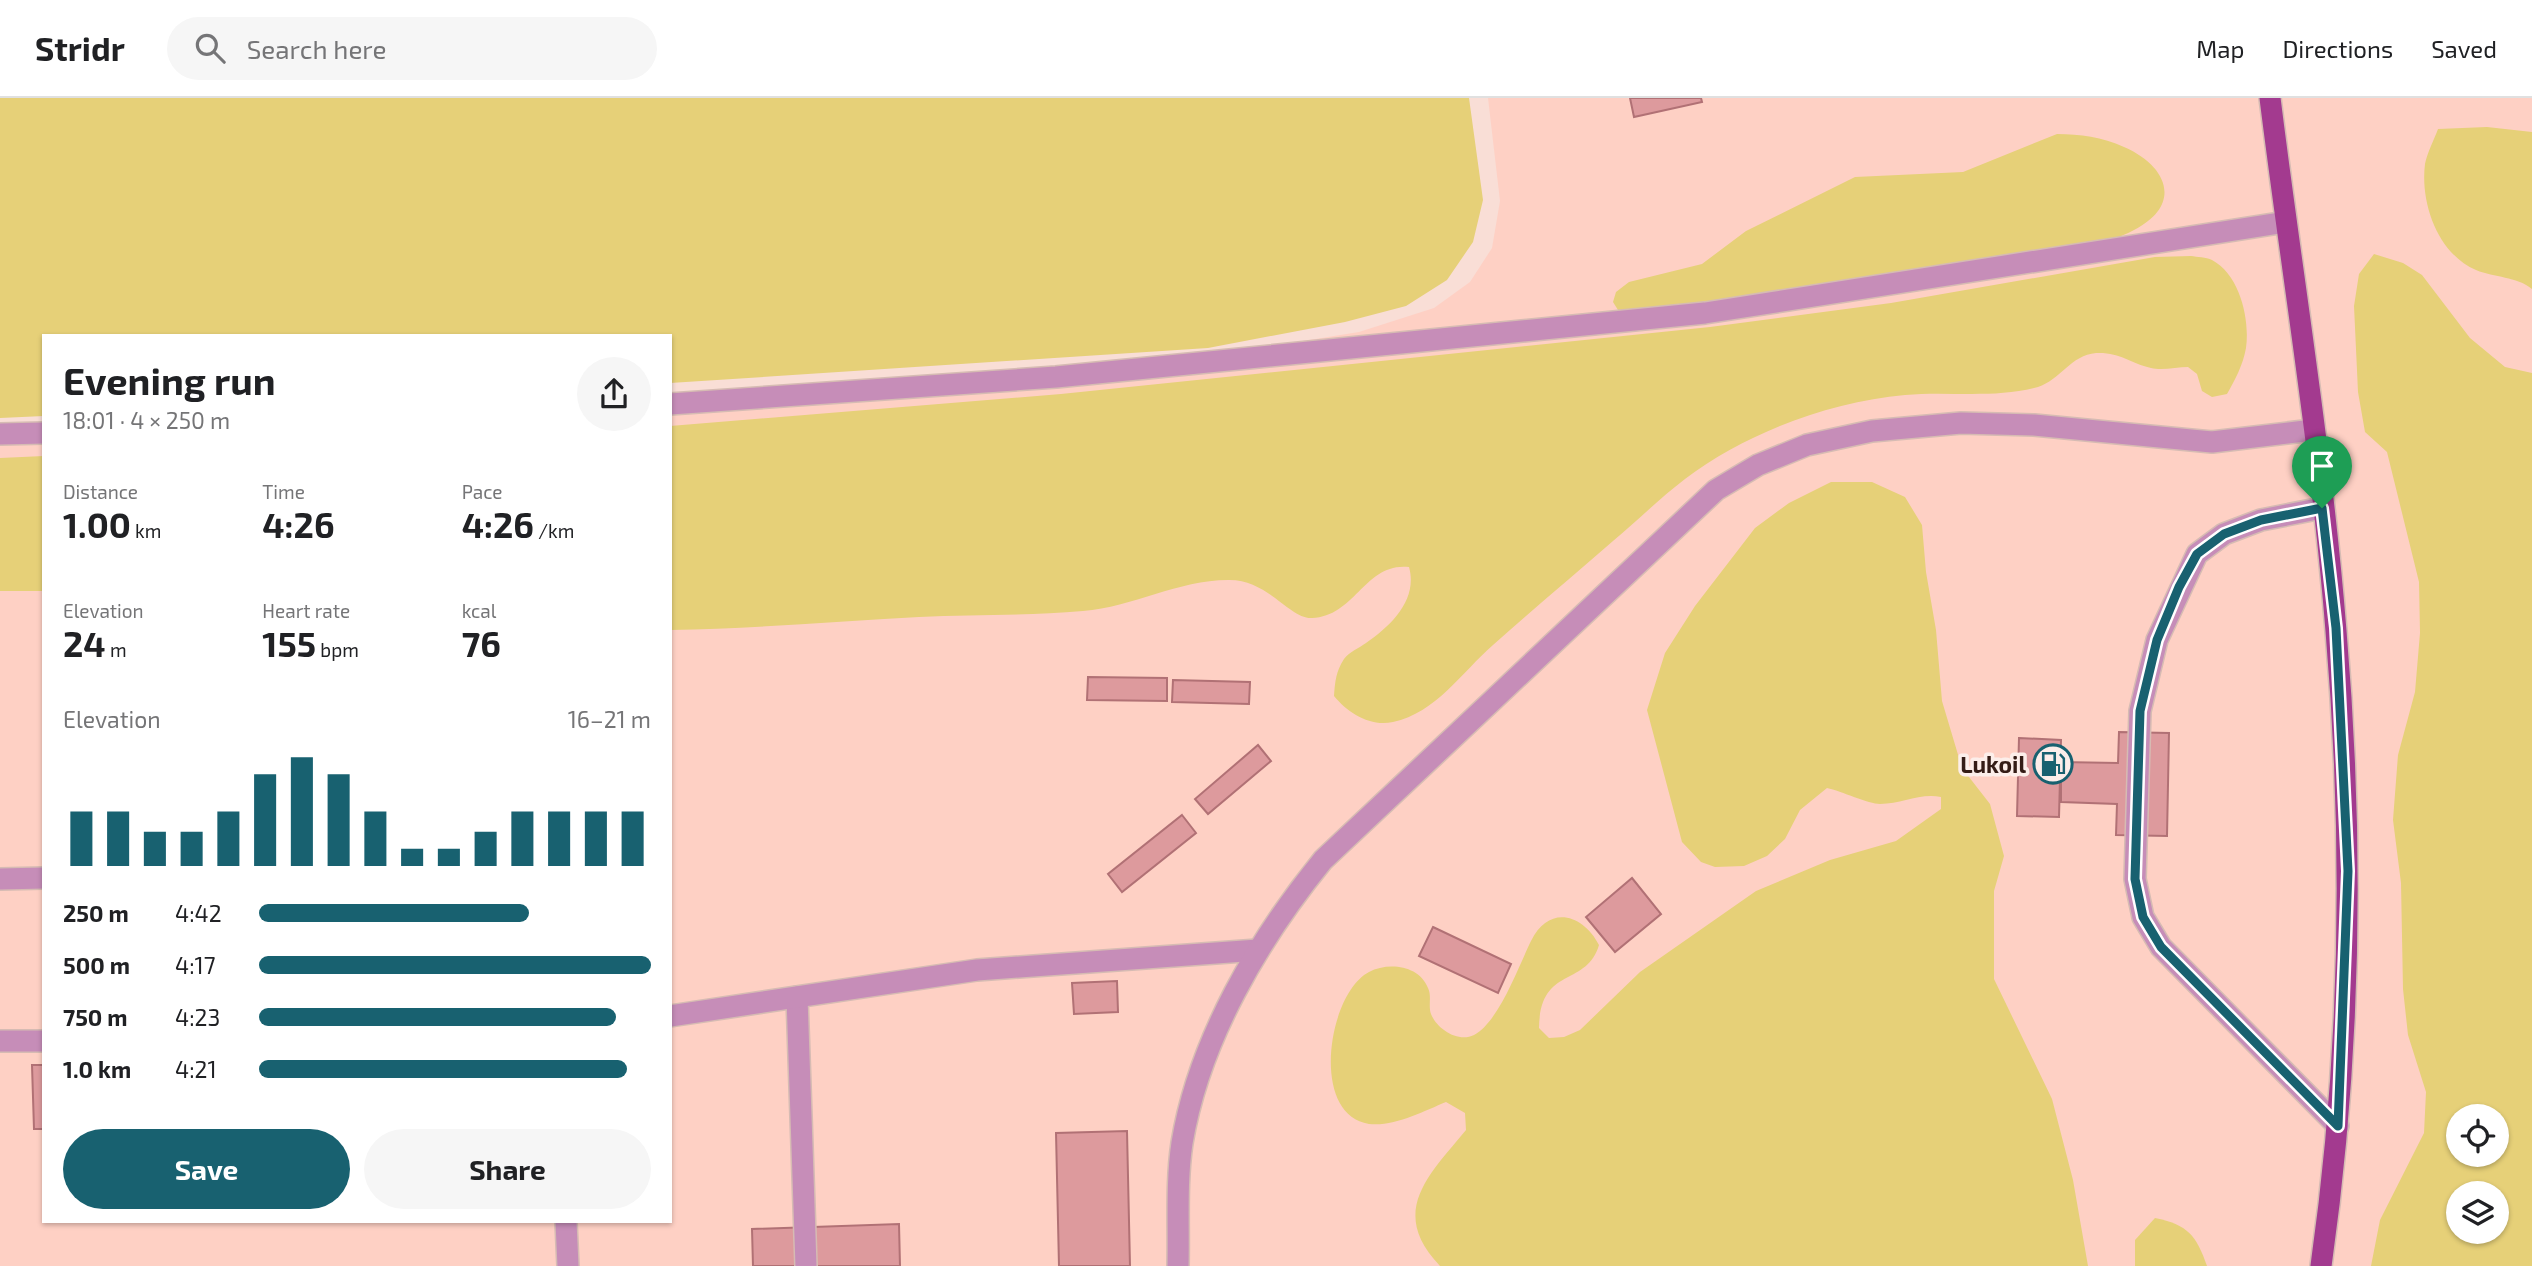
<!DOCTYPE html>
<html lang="en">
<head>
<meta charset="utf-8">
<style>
	:root { --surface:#fff; --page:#f6f6f6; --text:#202124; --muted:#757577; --line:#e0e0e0; --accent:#186170 }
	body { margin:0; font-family:"Exo 2",sans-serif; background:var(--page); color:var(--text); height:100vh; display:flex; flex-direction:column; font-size:26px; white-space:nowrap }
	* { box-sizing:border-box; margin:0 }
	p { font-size:23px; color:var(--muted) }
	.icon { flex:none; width:38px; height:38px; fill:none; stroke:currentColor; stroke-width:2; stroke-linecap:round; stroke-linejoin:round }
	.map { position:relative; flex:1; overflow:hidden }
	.sheet { position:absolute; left:42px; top:236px; width:630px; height:889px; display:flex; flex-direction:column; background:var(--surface); border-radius:0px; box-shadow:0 2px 5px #0004 }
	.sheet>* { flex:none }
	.buttons { position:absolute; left:2446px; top:1006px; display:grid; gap:14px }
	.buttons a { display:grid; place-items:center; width:63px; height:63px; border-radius:50%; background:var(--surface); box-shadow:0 2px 5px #0004; font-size:35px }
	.pin { position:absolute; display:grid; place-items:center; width:60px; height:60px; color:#fff; margin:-72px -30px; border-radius:50% 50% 50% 0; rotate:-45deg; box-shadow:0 0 7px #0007 }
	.pin .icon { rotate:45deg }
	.round { display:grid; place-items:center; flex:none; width:74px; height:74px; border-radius:37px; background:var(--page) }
	.head { display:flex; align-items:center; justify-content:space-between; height:119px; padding:0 21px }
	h1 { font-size:38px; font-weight:700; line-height:52px }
	.figures { display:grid; grid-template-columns:repeat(3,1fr); gap:10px; height:119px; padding:7px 21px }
	.figures div { display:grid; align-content:center }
	.figures b { font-size:35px; font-weight:700 }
	.figures small { font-size:19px; font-weight:400 }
	.figures p { font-size:19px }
	.chart { height:196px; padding:14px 21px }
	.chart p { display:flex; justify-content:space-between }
	.chart svg { width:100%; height:126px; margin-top:7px; stroke:var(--accent); stroke-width:6 }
	.button { display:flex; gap:14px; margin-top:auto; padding:14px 21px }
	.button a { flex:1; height:80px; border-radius:42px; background:var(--accent); color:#fff; font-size:28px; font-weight:700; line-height:80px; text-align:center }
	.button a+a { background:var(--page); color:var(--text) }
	ul { padding:0 21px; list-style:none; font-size:23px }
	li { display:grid; grid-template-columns:112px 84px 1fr; align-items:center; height:52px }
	li i { height:18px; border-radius:9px; background:var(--accent) }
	header { display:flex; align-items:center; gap:42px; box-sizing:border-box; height:98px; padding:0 35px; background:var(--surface); border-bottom:2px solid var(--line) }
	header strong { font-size:33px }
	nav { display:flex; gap:38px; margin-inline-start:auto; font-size:24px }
	.search { width:490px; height:63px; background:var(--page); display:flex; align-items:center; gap:18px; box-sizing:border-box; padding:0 24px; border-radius:38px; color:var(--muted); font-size:26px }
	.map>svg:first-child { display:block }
	.built { fill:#fed0c4; fill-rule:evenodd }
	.green { fill:#e6d078; fill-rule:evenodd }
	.building { fill:#dd9a9d; stroke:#b17175; stroke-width:2 }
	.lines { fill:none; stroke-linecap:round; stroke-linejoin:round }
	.minor-casing { stroke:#d6bbb3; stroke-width:24 }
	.major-casing { stroke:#d6bbb3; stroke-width:24 }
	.minor { stroke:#c68db8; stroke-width:21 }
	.major { stroke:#a33a8f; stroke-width:21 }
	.route-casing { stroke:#fff; stroke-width:14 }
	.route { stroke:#186170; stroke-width:9 }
	.labels { text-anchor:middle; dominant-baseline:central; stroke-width:7; stroke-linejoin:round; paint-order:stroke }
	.poi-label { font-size:23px; font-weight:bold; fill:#341c16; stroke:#fceeea; text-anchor:end }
</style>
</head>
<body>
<header>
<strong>Stridr</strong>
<div class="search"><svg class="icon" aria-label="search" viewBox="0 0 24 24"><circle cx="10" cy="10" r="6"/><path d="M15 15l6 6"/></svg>Search here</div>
<nav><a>Map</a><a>Directions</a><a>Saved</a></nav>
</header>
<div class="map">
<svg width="2532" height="1168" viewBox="0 0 2532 1168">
	<rect width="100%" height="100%" fill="#f9ded6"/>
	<path class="built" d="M1488 0H2532V1168H0V329L44 327V1124H670V297L1208 258 1359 234 1434 210 1470 184 1492 150 1500 103ZM2459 1018H2497V1057H2459ZM2459 1096H2497V1134H2459Z"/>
	<g class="green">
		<polygon points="0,0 1469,0 1483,102 1473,144 1447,182 1406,208 1345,224 1208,250 670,285 670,238 44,238 44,318 0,320"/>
		<path d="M2487 29 2532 34V191C2516 178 2495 180 2476 172 2438 156 2420 105 2425 66 2427 55 2434 42 2438 31Z"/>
		<path d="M2057 36C2080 36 2102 39 2124 49 2168 68 2183 107 2134 132 2094 153 2044 155 2000 163 1876 185 1751 200 1625 215L1618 212 1613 204 1616 194 1629 184 1702 166 1746 133 1855 79 1963 74Z"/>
		<path d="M2374 156 2403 165 2422 177 2470 240 2505 269 2532 275V1168H2371L2380 1122 2424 1035 2426 994 2408 937 2403 891 2401 785 2393 722 2398 657 2415 594 2420 535 2419 484 2387 354 2365 334 2358 294 2354 208 2359 176ZM2459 1018H2497V1057H2459ZM2459 1096H2497V1134H2459Z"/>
		<path d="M2191 158C2197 159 2206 159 2212 162 2240 177 2250 221 2246 250 2243 267 2235 282 2227 296L2212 299 2202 293 2197 276 2188 269C2177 269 2162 273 2151 270 2130 265 2120 254 2096 255 2071 257 2060 282 2038 289 1996 301 1948 293 1905 297 1829 304 1746 335 1685 381 1660 400 1637 423 1613 443 1573 478 1532 512 1493 547 1462 574 1436 615 1393 624 1370 629 1348 615 1334 598 1335 584 1336 573 1344 561 1349 554 1359 550 1366 545 1392 527 1418 501 1409 469 1365 464 1356 518 1312 520 1289 521 1268 481 1228 482 1178 482 1133 509 1083 513 1029 518 974 516 919 519 836 523 754 531 670 532V328L1061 296 1710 229 1891 205 2155 159Z"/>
		<polygon points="44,358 44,493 0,493 0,360"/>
		<path d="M1831 384H1872L1905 399 1922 427 1926 474 1936 532 1942 603 1962 670 1990 706 2004 758 1994 793V881L2052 1001 2073 1082 2088 1168H1440C1388 1114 1429 1077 1466 1032L1465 1015 1446 1004C1424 1013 1394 1029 1369 1026 1309 1017 1328 895 1369 874 1388 864 1419 867 1428 890 1432 898 1428 908 1431 916 1437 931 1458 945 1474 937 1499 924 1519 867 1531 843 1549 806 1583 816 1599 847 1586 890 1540 867 1539 930L1549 940 1564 939 1580 932 1640 874 1756 793 1830 762 1896 743 1941 711V699C1919 695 1902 706 1880 706 1869 706 1841 693 1827 690L1800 712 1785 741 1767 758 1744 768 1715 769 1701 764 1682 744 1647 612 1665 555 1695 508 1755 430 1789 405Z"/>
		<path d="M2155 1120C2188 1127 2196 1137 2207 1168H2135V1142Z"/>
	</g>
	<g class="building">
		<polygon points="1630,0 1701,0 1702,4 1634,19"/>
		<polygon points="1088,579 1167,580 1167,603 1087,602"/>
		<polygon points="1173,582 1250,584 1249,606 1172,604"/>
		<polygon points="2119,634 2169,635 2167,738 2116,737 2117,706 2061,704 2061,664 2118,665"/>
		<polygon points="2019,640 2061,642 2059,719 2017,718"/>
		<polygon points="1258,647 1271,663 1208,716 1195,701"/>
		<polygon points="1182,717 1196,735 1122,794 1108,776"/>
		<polygon points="1632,780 1661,816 1615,854 1586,819"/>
		<polygon points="1433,829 1511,866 1498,895 1419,858"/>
		<polygon points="1117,883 1118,914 1074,916 1072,885"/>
		<polygon points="32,967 44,967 44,1031 34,1031"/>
		<polygon points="1127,1033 1130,1168 1059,1168 1056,1035"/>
		<polygon points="899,1126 900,1168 753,1168 752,1131"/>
	</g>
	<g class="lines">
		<g class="minor-casing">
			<g id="minor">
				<polyline points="670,306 1056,279 1705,215 2286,124"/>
				<polyline points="0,336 44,335"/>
				<polyline points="2322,410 2261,422 2224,436 2197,456 2157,542 2140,613 2135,781 2143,819 2161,849 2338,1028"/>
				<polyline points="0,781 44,780"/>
				<polyline points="797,899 806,1168"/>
				<polyline points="670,918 977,872 1258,852"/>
				<polyline points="0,943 44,943"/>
				<polyline points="566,1124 568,1168"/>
				<path d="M1178 1168C1179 1128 1176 1085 1182 1045 1199 942 1258 842 1323 762L1716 392 1758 367 1807 347 1872 333 1961 325 2034 327 2212 344 2313 332"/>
			</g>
		</g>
		<g class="major-casing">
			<path id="major" d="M2270 0C2292 177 2322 355 2336 533 2354 744 2351 958 2321 1168"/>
		</g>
		<use href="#minor" class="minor"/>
		<use href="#major" class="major"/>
	</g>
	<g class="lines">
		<g class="route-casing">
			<polygon id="route" points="2322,410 2336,530 2348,773 2338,1028 2161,849 2143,819 2135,781 2140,613 2157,542 2179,489 2197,456 2224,436 2261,422"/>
		</g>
		<use href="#route" class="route"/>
	</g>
	<defs>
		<g id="fuel-ring" transform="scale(2.0125)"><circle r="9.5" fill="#fceeea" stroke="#186170" stroke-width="1.5"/><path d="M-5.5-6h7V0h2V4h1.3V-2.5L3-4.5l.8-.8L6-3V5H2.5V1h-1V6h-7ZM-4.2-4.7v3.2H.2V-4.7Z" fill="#186170"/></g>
	</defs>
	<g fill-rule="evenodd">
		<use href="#fuel-ring" x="2053" y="666"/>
	</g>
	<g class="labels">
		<g class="poi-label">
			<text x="2026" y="666">Lukoil</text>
		</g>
	</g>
</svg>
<div class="buttons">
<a><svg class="icon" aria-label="locate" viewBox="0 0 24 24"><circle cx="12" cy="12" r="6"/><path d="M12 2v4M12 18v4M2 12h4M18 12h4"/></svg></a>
<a><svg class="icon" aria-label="layers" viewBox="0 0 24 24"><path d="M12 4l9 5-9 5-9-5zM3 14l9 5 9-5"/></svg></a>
</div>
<div class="pin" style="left:2322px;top:410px;background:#1e9e55"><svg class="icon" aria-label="arrive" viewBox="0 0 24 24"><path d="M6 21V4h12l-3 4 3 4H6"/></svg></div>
<section class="sheet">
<div class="head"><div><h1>Evening run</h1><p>18:01 · 4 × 250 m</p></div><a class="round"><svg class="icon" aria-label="share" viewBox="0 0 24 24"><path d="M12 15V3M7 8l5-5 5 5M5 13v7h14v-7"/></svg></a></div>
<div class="figures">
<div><p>Distance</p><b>1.00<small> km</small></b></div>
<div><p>Time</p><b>4:26</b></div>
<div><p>Pace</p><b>4:26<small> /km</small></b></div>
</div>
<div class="figures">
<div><p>Elevation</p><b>24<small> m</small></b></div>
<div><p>Heart rate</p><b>155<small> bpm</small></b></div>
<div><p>kcal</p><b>76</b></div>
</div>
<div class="chart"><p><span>Elevation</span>16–21 m</p>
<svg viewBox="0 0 160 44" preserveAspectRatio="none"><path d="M5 44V25M15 44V25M25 44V32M35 44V32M45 44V25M55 44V12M65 44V6M75 44V12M85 44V25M95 44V38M105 44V38M115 44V32M125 44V25M135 44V25M145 44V25M155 44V25"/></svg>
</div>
<ul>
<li><b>250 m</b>4:42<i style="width:69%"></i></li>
<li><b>500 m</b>4:17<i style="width:100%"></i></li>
<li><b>750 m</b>4:23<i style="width:91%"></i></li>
<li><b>1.0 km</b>4:21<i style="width:94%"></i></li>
</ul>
<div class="button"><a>Save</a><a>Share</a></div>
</section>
</div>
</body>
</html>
